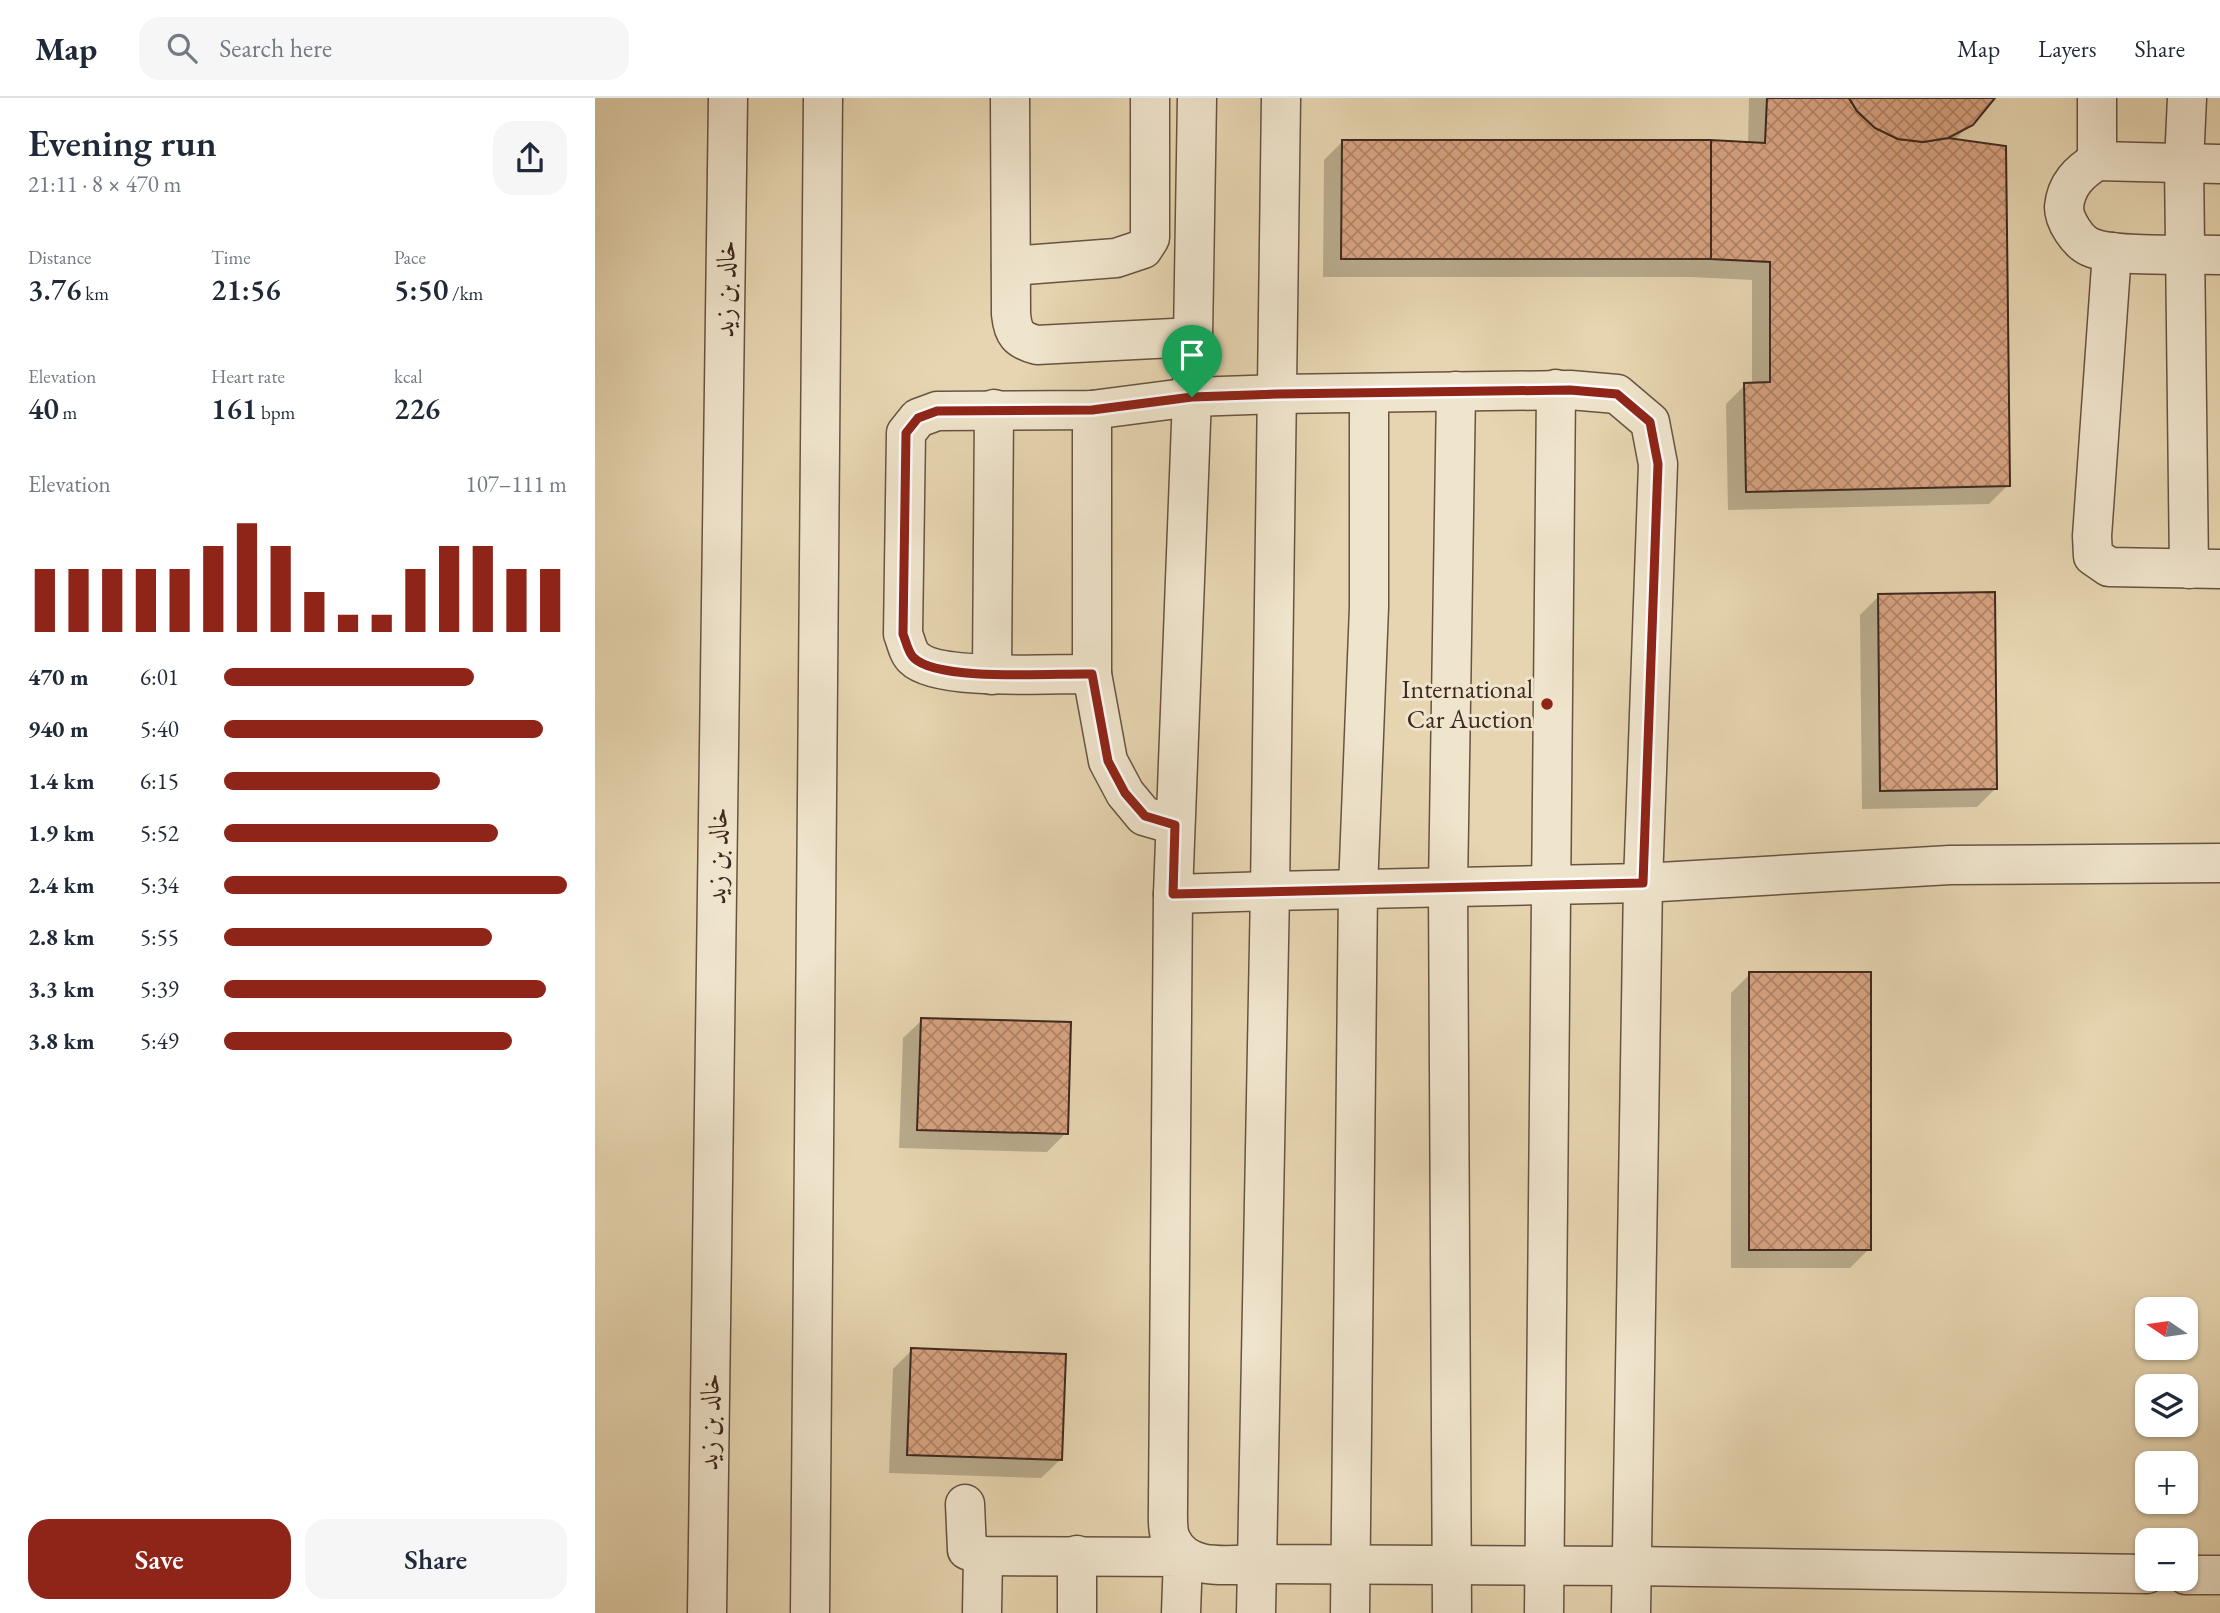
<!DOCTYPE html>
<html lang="en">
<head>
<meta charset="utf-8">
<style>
	:root { --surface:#fff; --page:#f6f6f7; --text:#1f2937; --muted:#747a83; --line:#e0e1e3; --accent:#8f2418 }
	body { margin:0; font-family:"EB Garamond",Amiri,serif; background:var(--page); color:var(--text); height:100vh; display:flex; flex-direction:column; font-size:26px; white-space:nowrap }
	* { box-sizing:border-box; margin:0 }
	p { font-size:23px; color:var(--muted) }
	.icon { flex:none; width:38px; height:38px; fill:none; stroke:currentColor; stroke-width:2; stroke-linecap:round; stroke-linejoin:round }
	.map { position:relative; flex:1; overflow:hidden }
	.panel { display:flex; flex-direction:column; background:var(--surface); width:595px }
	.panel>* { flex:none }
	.needle { width:46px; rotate:283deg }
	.buttons { position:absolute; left:1540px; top:1199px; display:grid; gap:14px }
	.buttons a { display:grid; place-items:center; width:63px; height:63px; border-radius:14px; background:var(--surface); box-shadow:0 2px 5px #0004; font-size:35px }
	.pin { position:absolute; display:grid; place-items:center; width:60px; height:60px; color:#fff; margin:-72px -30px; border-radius:50% 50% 50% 0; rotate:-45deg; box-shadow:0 0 7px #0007 }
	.pin .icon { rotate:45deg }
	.round { display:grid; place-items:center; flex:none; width:74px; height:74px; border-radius:21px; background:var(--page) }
	.headline { display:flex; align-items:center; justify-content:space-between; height:119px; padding:0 28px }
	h1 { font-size:38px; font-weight:600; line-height:52px }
	.metrics { display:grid; grid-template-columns:repeat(3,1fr); gap:10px; height:119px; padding:7px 28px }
	.metrics div { display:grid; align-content:center }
	.metrics b { font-size:30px; font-weight:600 }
	.metrics small { font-size:19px; font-weight:400 }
	.metrics p { font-size:19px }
	.chart { height:196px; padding:14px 28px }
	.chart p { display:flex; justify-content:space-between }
	.chart svg { width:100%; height:126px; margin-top:7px; stroke:var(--accent); stroke-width:6 }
	.primary-button { display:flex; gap:14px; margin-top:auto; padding:14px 28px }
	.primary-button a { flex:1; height:80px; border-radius:21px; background:var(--accent); color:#fff; font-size:28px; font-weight:600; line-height:80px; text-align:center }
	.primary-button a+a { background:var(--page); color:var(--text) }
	ul { padding:0 28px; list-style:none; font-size:23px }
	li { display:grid; grid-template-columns:112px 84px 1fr; align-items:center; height:52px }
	li i { height:18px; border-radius:9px; background:var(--accent) }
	header { display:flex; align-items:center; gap:42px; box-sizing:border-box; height:98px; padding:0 35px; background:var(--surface); border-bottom:2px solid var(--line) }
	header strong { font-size:33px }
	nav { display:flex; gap:38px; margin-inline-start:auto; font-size:24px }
	.search { width:490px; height:63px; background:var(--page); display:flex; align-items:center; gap:18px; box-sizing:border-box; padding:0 24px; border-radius:21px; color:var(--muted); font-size:26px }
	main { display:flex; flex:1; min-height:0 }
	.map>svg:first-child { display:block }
	.shadow { fill:#0003 }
	.building { fill:url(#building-cross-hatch); stroke:#3e281f; stroke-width:2 }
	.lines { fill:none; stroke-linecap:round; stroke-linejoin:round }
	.minor-casing { stroke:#685343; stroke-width:41 }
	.minor { stroke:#efe4cc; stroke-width:38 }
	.route-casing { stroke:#fff; stroke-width:14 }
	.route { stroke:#8f2418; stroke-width:9 }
	.poi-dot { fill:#8f2418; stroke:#efe4cc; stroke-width:2.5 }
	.labels { text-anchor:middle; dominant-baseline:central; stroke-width:6; stroke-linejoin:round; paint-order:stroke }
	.street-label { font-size:26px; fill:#3e281f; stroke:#efe4cc }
	.poi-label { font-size:26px; fill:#3e281f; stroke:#efe4cc; text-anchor:end }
</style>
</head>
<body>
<header>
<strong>Map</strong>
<div class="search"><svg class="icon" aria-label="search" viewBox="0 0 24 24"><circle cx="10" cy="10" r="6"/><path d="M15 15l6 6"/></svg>Search here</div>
<nav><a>Map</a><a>Layers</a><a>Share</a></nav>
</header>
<main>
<section class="panel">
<div class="headline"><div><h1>Evening run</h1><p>21:11 · 8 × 470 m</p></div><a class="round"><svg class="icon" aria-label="share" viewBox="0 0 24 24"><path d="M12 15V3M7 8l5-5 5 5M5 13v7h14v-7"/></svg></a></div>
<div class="metrics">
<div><p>Distance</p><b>3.76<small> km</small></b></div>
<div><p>Time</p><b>21:56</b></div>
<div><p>Pace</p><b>5:50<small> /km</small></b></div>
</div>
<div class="metrics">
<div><p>Elevation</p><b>40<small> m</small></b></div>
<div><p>Heart rate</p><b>161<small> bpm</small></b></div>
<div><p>kcal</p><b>226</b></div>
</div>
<div class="chart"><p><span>Elevation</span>107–111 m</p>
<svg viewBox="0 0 160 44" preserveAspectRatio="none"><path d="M5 44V22M15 44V22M25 44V22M35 44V22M45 44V22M55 44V14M65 44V6M75 44V14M85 44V30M95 44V38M105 44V38M115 44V22M125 44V14M135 44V14M145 44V22M155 44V22"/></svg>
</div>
<ul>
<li><b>470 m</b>6:01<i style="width:73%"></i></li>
<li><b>940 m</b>5:40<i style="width:93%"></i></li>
<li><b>1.4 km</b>6:15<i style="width:63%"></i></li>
<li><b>1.9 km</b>5:52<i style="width:80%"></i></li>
<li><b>2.4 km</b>5:34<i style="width:100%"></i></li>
<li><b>2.8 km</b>5:55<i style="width:78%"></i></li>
<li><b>3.3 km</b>5:39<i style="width:94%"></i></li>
<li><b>3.8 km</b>5:49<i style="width:84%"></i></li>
</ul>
<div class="primary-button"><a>Save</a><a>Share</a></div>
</section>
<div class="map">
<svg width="1625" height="1515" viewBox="0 0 1625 1515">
	<defs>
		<pattern id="building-cross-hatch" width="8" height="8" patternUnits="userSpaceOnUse" patternTransform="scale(1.75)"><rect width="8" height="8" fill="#d8a381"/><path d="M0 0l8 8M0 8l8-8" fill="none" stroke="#b18569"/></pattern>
	</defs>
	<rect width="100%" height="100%" fill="#e6d5b0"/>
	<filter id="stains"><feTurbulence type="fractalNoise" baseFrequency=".00286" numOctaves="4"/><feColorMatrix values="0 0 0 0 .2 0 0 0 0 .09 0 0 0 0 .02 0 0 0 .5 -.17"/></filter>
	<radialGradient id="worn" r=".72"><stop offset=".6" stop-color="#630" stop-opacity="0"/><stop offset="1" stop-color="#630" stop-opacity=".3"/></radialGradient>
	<g class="shadow">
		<polygon points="1154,0 1398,0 1359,43 1413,387 1394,406 1133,412 1131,306 1150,287 1157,286 1157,182 1096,179 728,179 729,62 748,43 1153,46"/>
		<polygon points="1284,498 1400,691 1382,709 1267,711 1265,517"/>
		<polygon points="1155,876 1274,1151 1255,1170 1136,1170 1136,895"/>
		<polygon points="327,922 471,1035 452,1054 304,1050 308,940"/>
		<polygon points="317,1252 465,1362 446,1380 294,1375 298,1271"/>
	</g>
	<g class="building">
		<polygon points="1172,0 1254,0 1262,13 1280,30 1303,41 1328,44 1353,40 1411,48 1415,388 1151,394 1149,285 1175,284 1175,164 1116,161 1116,42 1170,45"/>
		<polygon points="1254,0 1400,0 1378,27 1353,40 1328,44 1303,41 1280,30 1262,13"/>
		<polygon points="747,42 1116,42 1116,161 746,161"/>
		<polygon points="1400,494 1402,691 1285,693 1283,496"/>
		<rect x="1154" y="874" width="122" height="278"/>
		<polygon points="326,920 476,924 473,1036 322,1032"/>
		<polygon points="316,1250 471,1256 467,1362 312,1357"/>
	</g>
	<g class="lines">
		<g class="minor-casing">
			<g id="minor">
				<path d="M415 0 416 216C418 236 423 242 442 247L598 239"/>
				<polyline points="602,0 597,299 578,796 675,793 662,1466 1037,1468 1552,1476"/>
				<polyline points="686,0 675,793 1048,785 1355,767 1625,765"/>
				<polyline points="1592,0 1589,65 1594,471"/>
				<polyline points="1502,63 1502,0"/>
				<path d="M1625 66 1502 63C1484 74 1471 87 1469 109 1469 123 1483 144 1495 149 1519 160 1595 156 1625 157"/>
				<polyline points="1517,154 1497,438 1498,458 1514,469 1625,471"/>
				<polyline points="416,168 521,160 548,151 555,140 555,0"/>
				<polyline points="497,312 497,576"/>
				<polyline points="397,577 399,311"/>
				<path d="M580 727 549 718 530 695 513 663 497 576C461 575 343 584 319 560 313 555 311 543 308 536L311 335 323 320 342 313 497 312 597 299 683 296 975 292 1022 296 1055 324 1063 366 1048 785 1036 1515"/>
				<path d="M578 796 573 1407C573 1417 572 1432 576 1441 590 1474 632 1467 662 1466L661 1515"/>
				<polyline points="370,1406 372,1452 388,1458 588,1459 586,1515"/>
				<polyline points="482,1457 482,1515"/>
				<polyline points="1591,1477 1625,1477"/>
				<polyline points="112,1515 133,0"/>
				<polyline points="215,1515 228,0"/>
				<polyline points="387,1515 388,1458"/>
				<polyline points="755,1515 763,791 774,509 774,295"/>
				<polyline points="857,1515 853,789 861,293"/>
				<polyline points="949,1515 961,291"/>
			</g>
		</g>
		<use href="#minor" class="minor"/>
	</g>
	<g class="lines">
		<g class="route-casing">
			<path id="route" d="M975 292 1022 296 1055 324 1063 366 1048 785 578 796 580 727 550 718 530 695 513 663 497 576C461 575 343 584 319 560 313 555 311 543 308 536L311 335 323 320 342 313 497 312 597 299 683 296Z"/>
		</g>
		<use href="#route" class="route"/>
	</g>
	<circle class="poi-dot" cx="952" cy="606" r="7"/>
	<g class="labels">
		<g class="street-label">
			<text transform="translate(130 191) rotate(-89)">خالد بن زيد</text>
			<text transform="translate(122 758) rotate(-89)">خالد بن زيد</text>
			<text transform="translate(114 1324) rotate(-89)">خالد بن زيد</text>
		</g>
		<g class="poi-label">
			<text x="938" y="591">International<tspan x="938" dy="30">Car Auction</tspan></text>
		</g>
	</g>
	<rect width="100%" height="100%" filter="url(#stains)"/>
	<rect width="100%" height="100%" fill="url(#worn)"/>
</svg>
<div class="buttons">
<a><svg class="needle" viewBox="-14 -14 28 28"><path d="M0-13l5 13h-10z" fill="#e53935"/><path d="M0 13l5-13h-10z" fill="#747a83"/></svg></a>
<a><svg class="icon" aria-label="layers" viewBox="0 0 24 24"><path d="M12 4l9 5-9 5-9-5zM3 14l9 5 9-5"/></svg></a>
<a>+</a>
<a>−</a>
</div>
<div class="pin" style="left:597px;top:299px;background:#1e9e55"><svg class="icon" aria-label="arrive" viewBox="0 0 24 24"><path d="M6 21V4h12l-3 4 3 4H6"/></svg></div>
</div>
</main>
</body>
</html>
